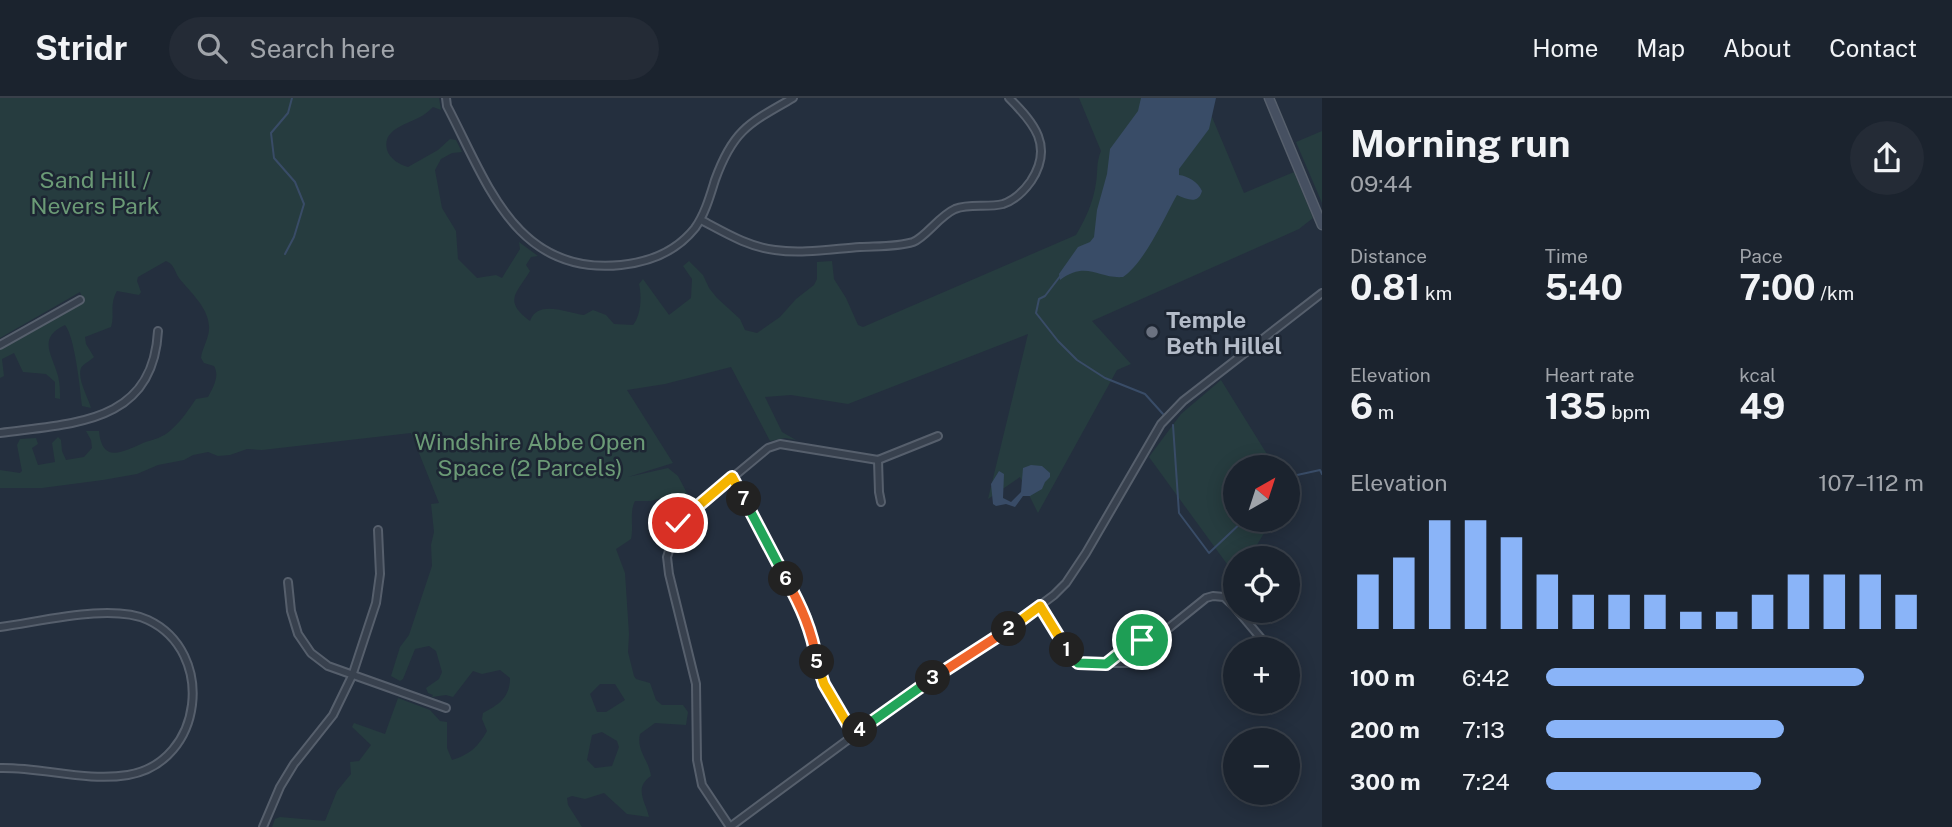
<!DOCTYPE html>
<html lang="en">
<head>
<meta charset="utf-8">
<style>
	:root { --surface:#1b232e; --page:#242b36; --text:#f1f3f6; --muted:#a0a4aa; --line:#39404a; --accent:#8ab4f8 }
	body { margin:0; font-family:"Public Sans",sans-serif; background:var(--page); color:var(--text); height:100vh; display:flex; flex-direction:column; font-size:26px; white-space:nowrap }
	* { box-sizing:border-box; margin:0 }
	p { font-size:23px; color:var(--muted) }
	.icon { flex:none; width:38px; height:38px; fill:none; stroke:currentColor; stroke-width:2; stroke-linecap:round; stroke-linejoin:round }
	.map { position:relative; flex:1; overflow:hidden }
	.side { display:flex; flex-direction:column; background:var(--surface); width:630px }
	.side>* { flex:none }
	.needle { width:46px; rotate:39deg }
	.tools { position:absolute; left:1223px; top:357px; display:grid; gap:14px }
	.tools a { display:grid; place-items:center; width:77px; height:77px; border-radius:50%; background:var(--surface); box-shadow:0 4px 18px #0003,0 0 0 2px var(--line); font-size:35px }
	.pin { position:absolute; display:grid; place-items:center; width:60px; height:60px; color:#fff; margin:-30px; border:4px solid #fff; border-radius:50%; box-shadow:0 2px 7px #0007 }
	.km { position:absolute; width:35px; height:35px; margin:-18px; border-radius:50%; background:#222; color:#fff; font-size:19px; line-height:35px; text-align:center }
	.round { display:grid; place-items:center; flex:none; width:74px; height:74px; border-radius:37px; background:var(--page) }
	.headline { display:flex; align-items:center; justify-content:space-between; height:119px; padding:0 28px }
	h1 { font-size:38px; font-weight:700; line-height:52px }
	.stats { display:grid; grid-template-columns:repeat(3,1fr); gap:10px; height:119px; padding:7px 28px }
	.stats div { display:grid; align-content:center }
	.stats b { font-size:35px; font-weight:700 }
	.stats small { font-size:19px; font-weight:400 }
	.stats p { font-size:19px }
	.chart { height:196px; padding:14px 28px }
	.chart p { display:flex; justify-content:space-between }
	.chart svg { width:100%; height:126px; margin-top:7px; stroke:var(--accent); stroke-width:6 }
	ul { padding:0 28px; list-style:none; font-size:23px }
	li { display:grid; grid-template-columns:112px 84px 1fr; align-items:center; height:52px }
	li i { height:18px; border-radius:9px; background:var(--accent) }
	header { display:flex; align-items:center; gap:42px; box-sizing:border-box; height:98px; padding:0 35px; background:var(--surface); border-bottom:2px solid var(--line) }
	header strong { font-size:33px }
	nav { display:flex; gap:38px; margin-inline-start:auto; font-size:24px }
	.search { width:490px; height:63px; background:var(--page); display:flex; align-items:center; gap:18px; box-sizing:border-box; padding:0 24px; border-radius:38px; color:var(--muted); font-size:26px }
	main { display:flex; flex:1; min-height:0 }
	.map>svg:first-child { display:block }
	.green { fill:#263c3f; fill-rule:evenodd }
	.water { fill:#394c67 }
	.lines { fill:none; stroke-linecap:round; stroke-linejoin:round }
	.stream { stroke:#394c67; stroke-width:2 }
	.street-casing { stroke:#565f6c; stroke-width:10 }
	.secondary-casing { stroke:#565f6c; stroke-width:11 }
	.street { stroke:#38414e; stroke-width:6 }
	.secondary { stroke:#465061; stroke-width:8 }
	.split-1-casing { stroke:#fff; stroke-width:14 }
	.split-2-casing { stroke:#fff; stroke-width:14 }
	.split-3-casing { stroke:#fff; stroke-width:14 }
	.split-4-casing { stroke:#fff; stroke-width:14 }
	.split-5-casing { stroke:#fff; stroke-width:14 }
	.split-6-casing { stroke:#fff; stroke-width:14 }
	.split-7-casing { stroke:#fff; stroke-width:14 }
	.split-8-casing { stroke:#fff; stroke-width:14 }
	.split-1 { stroke:#22a559; stroke-width:9 }
	.split-2 { stroke:#f5b400; stroke-width:9 }
	.split-3 { stroke:#f0652b; stroke-width:9 }
	.split-4 { stroke:#22a559; stroke-width:9 }
	.split-5 { stroke:#f5b400; stroke-width:9 }
	.split-6 { stroke:#f0652b; stroke-width:9 }
	.split-7 { stroke:#22a559; stroke-width:9 }
	.split-8 { stroke:#f5b400; stroke-width:9 }
	.worship-dot { fill:#6b7280; stroke:#1d2633; stroke-width:2.5 }
	.labels { text-anchor:middle; dominant-baseline:central; stroke-width:5; stroke-linejoin:round; paint-order:stroke }
	.park-label { font-size:23px; fill:#6b9a76; stroke:#1d2633 }
	.poi-label { font-size:23px; font-weight:bold; fill:#b4bcc9; stroke:#1d2633; text-anchor:start }
</style>
</head>
<body>
<header>
<strong>Stridr</strong>
<div class="search"><svg class="icon" aria-label="search" viewBox="0 0 24 24"><circle cx="10" cy="10" r="6"/><path d="M15 15l6 6"/></svg>Search here</div>
<nav><a>Home</a><a>Map</a><a>About</a><a>Contact</a></nav>
</header>
<main>
<div class="map">
<svg width="1322" height="729" viewBox="0 0 1322 729">
	<rect width="100%" height="100%" fill="#242f3e"/>
	<g class="green">
		<path d="M0 0H439L441 12 433 9C429 13 424 17 420 19 406 27 382 31 387 52 390 61 400 67 408 69L438 52 450 41 456 42 462 54 452 55 441 61 435 72 442 110 456 133 458 161 477 180 496 177 502 180 520 151 519 144 538 158 531 159 526 167 530 173C516 196 503 203 530 223 538 201 567 215 584 217L593 212 606 217 614 226 633 227C641 217 642 199 639 186L643 181 669 217 691 200 692 181 683 168 689 163 703 177 709 190 717 200 740 221 745 232 757 235 780 219 796 201 814 187 817 181V164L832 163 834 181 846 200 858 227 863 229 1076 137C1086 120 1093 105 1096 85 1098 73 1096 65 1101 53L1079 0H1204L1244 95 1294 74 1313 120 1299 131 1092 223 1131 266 1117 272 1038 415 1020 379 988 401 1028 236 848 306 791 297 765 299 782 334 796 342 785 340 770 343 731 269 665 286 627 292 673 365 628 379 668 370 678 378 689 399 683 406H677L665 399 651 403H635C629 414 634 428 631 441L616 451 625 475 629 536 628 554 634 578 636 581 650 585 656 602 662 607H683L688 614 686 627 655 625 640 636C636 653 649 662 651 678 633 690 646 704 649 719L627 716 604 695 585 701 572 698 567 700 568 707 582 729H272L275 721 280 719 325 723 337 693 351 676 350 664 359 663 371 647 352 629 354 625 385 636 398 600 430 612 440 623 447 624V650L452 662C469 657 478 649 487 633L482 621 483 615C498 607 510 600 510 580L500 572 482 576 473 573 453 599 446 597 432 599 433 597 428 595 426 590 439 581 442 574 436 553 429 548 415 551 403 581 400 583 391 578 400 549 409 537 432 468 431 447 434 434 431 406 439 405 411 335 262 352 247 351 230 357 218 358 208 354 193 357 184 362 158 367 137 376 103 382 42 390H0V372L20 375 22 373 17 347 20 341 36 340 38 346 32 350 38 367 55 364 52 345 58 339 61 342 62 353 66 362 84 359 92 350 91 342 86 333H99C102 366 123 354 143 345 154 341 163 340 172 331 182 322 189 311 196 301L208 299C213 290 220 278 214 268L204 265 201 260C202 250 210 239 209 228 208 209 190 194 179 180 174 173 175 167 166 163L138 179 137 183 141 194 139 197 117 193C109 207 115 217 111 229L85 239 86 246 94 259C90 263 83 266 81 270 77 281 88 299 91 310L82 308C80 291 75 239 65 227 37 240 52 256 58 278 60 286 60 293 60 301L55 300V284L46 276 23 274 14 255 2 261 4 278 0 280V252L44 227 82 199 80 194 0 240ZM600 586H615L625 602 606 614H597L590 596ZM602 634 617 643 619 649 612 668 595 670 587 662 592 637Z"/>
		<polygon points="1322,33 1322,105 1296,44"/>
		<polygon points="1221,282 1275,369 1236,369 1236,422 1272,422 1249,460 1236,460 1235,477 1149,359 1181,316"/>
	</g>
	<g class="water">
		<path d="M1141 0H1216L1209 31 1179 71V77C1188 78 1198 84 1202 93 1198 107 1187 101 1177 97 1164 120 1145 164 1123 179 1098 181 1087 162 1060 182L1059 176 1078 149 1090 144 1094 139 1097 112 1107 76 1110 51 1138 13Z"/>
		<polygon points="1031,367 1042,368 1050,375 1050,379 1045,384 1042,391 1030,398 1023,398 1015,409 1006,406 996,408 993,406 991,386 999,373 1004,376 1003,400 1011,404 1021,394 1023,370"/>
	</g>
	<g class="lines">
		<g class="stream">
			<polyline points="285,156 294,139 304,106 295,84 274,60 271,35 288,15 292,0"/>
			<polyline points="1061,177 1045,198 1039,201 1036,215 1058,243 1077,262 1105,280 1145,296 1163,316"/>
			<polyline points="1173,327 1179,415 1209,455 1244,422"/>
			<polyline points="1288,379 1320,372 1322,376"/>
		</g>
		<g class="street-casing">
			<g id="street">
				<path d="M446 0 447 8C487 84 515 178 621 167 649 164 676 154 695 130 705 116 710 98 715 82 733 32 749 25 793 0"/>
				<path d="M701 122C724 134 748 149 775 152 802 156 832 151 860 149 877 148 897 149 913 144 926 139 939 118 955 111 970 105 987 110 1003 106 1015 102 1024 93 1031 83 1054 48 1034 25 1009 0"/>
				<polyline points="0,247 80,202"/>
				<path d="M0 335C72 325 153 327 158 233"/>
				<polyline points="878,362 879,394 881,404"/>
				<path d="M732 379 806 517C812 535 814 553 819 572 825 595 842 617 854 637"/>
				<polyline points="288,484 291,513 298,536 311,555 328,568 446,610"/>
				<path d="M1040 508 1071 560 1078 565H1139C1147 562 1153 554 1149 546"/>
				<polyline points="1238,513 1270,551"/>
				<path d="M0 529C40 524 111 505 148 522 216 554 204 664 128 677 86 684 42 669 0 670"/>
				<polyline points="1149,546 1206,500 1213,498 1224,499 1236,510"/>
				<polyline points="1106,566 1136,543 1145,542 1149,546"/>
				<polyline points="263,729 280,689 294,666 333,617 352,578 376,505 380,476 378,432"/>
				<polyline points="730,729 903,601 1015,526 1054,497 1066,485 1086,455 1161,326 1183,303 1322,195"/>
				<polyline points="730,729 702,687 697,662 696,586 669,476 667,459 678,425 768,350 780,346 878,362 938,338"/>
			</g>
		</g>
		<g class="secondary-casing">
			<polyline id="secondary" points="1269,0 1322,127"/>
		</g>
		<use href="#street" class="street"/>
		<use href="#secondary" class="secondary"/>
	</g>
	<g class="lines">
		<g class="split-1-casing">
			<polyline id="split-1" points="1067,552 1078,565 1106,566 1126,550 1142,542"/>
		</g>
		<g class="split-2-casing">
			<polyline id="split-2" points="1009,531 1040,508 1067,552"/>
		</g>
		<g class="split-3-casing">
			<polyline id="split-3" points="933,580 1009,531"/>
		</g>
		<g class="split-4-casing">
			<polyline id="split-4" points="860,632 933,580"/>
		</g>
		<g class="split-5-casing">
			<polyline id="split-5" points="817,564 824,586 854,637 860,632"/>
		</g>
		<g class="split-6-casing">
			<path id="split-6" d="M786 481C801 508 812 532 817 564"/>
		</g>
		<g class="split-7-casing">
			<polyline id="split-7" points="744,401 786,481"/>
		</g>
		<g class="split-8-casing">
			<polyline id="split-8" points="678,425 732,379 744,401"/>
		</g>
		<use href="#split-1" class="split-1"/>
		<use href="#split-2" class="split-2"/>
		<use href="#split-3" class="split-3"/>
		<use href="#split-4" class="split-4"/>
		<use href="#split-5" class="split-5"/>
		<use href="#split-6" class="split-6"/>
		<use href="#split-7" class="split-7"/>
		<use href="#split-8" class="split-8"/>
	</g>
	<circle class="worship-dot" cx="1152" cy="234" r="7"/>
	<g class="labels">
		<g class="park-label">
			<text x="95" y="81">Sand Hill /<tspan x="95" dy="26">Nevers Park</tspan></text>
			<text x="530" y="343">Windshire Abbe Open<tspan x="530" dy="26">Space (2 Parcels)</tspan></text>
		</g>
		<g class="poi-label">
			<text x="1166" y="221">Temple<tspan x="1166" dy="26">Beth Hillel</tspan></text>
		</g>
	</g>
</svg>
<div class="tools">
<a><svg class="needle" viewBox="-14 -14 28 28"><path d="M0-13l5 13h-10z" fill="#e53935"/><path d="M0 13l5-13h-10z" fill="#a0a4aa"/></svg></a>
<a><svg class="icon" aria-label="locate" viewBox="0 0 24 24"><circle cx="12" cy="12" r="6"/><path d="M12 2v4M12 18v4M2 12h4M18 12h4"/></svg></a>
<a>+</a>
<a>−</a>
</div>
<div class="pin" style="left:1142px;top:542px;background:#1e9e55"><svg class="icon" aria-label="arrive" viewBox="0 0 24 24"><path d="M6 21V4h12l-3 4 3 4H6"/></svg></div>
<div class="pin" style="left:678px;top:425px;background:#d93025"><svg class="icon" aria-label="check" viewBox="0 0 24 24"><path d="M5 12l5 5 9-10"/></svg></div>
<b class="km" style="left:1067px;top:552px">1</b>
<b class="km" style="left:1009px;top:531px">2</b>
<b class="km" style="left:933px;top:580px">3</b>
<b class="km" style="left:860px;top:632px">4</b>
<b class="km" style="left:817px;top:564px">5</b>
<b class="km" style="left:786px;top:481px">6</b>
<b class="km" style="left:744px;top:401px">7</b>
</div>
<section class="side">
<div class="headline"><div><h1>Morning run</h1><p>09:44</p></div><a class="round"><svg class="icon" aria-label="share" viewBox="0 0 24 24"><path d="M12 15V3M7 8l5-5 5 5M5 13v7h14v-7"/></svg></a></div>
<div class="stats">
<div><p>Distance</p><b>0.81<small> km</small></b></div>
<div><p>Time</p><b>5:40</b></div>
<div><p>Pace</p><b>7:00<small> /km</small></b></div>
</div>
<div class="stats">
<div><p>Elevation</p><b>6<small> m</small></b></div>
<div><p>Heart rate</p><b>135<small> bpm</small></b></div>
<div><p>kcal</p><b>49</b></div>
</div>
<div class="chart"><p><span>Elevation</span>107–112 m</p>
<svg viewBox="0 0 160 44" preserveAspectRatio="none"><path d="M5 44V25M15 44V19M25 44V6M35 44V6M45 44V12M55 44V25M65 44V32M75 44V32M85 44V32M95 44V38M105 44V38M115 44V32M125 44V25M135 44V25M145 44V25M155 44V32"/></svg>
</div>
<ul>
<li><b>100 m</b>6:42<i style="width:84%"></i></li>
<li><b>200 m</b>7:13<i style="width:63%"></i></li>
<li><b>300 m</b>7:24<i style="width:57%"></i></li>
</ul>
</section>
</main>
</body>
</html>
